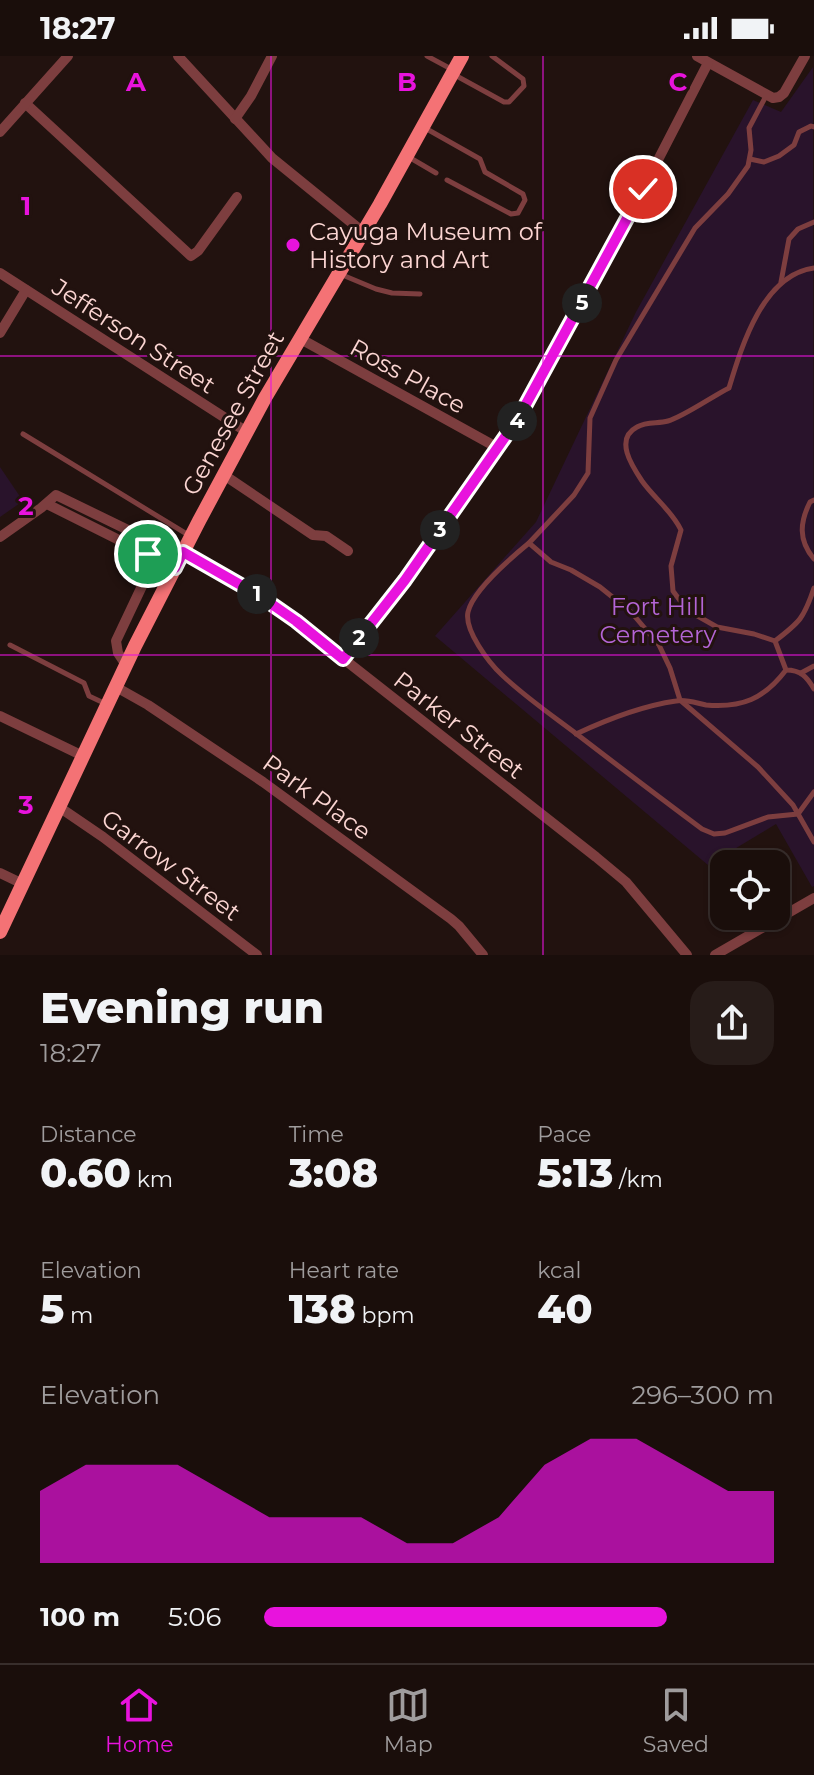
<!DOCTYPE html>
<html lang="en">
<head>
<meta charset="utf-8">
<style>
	:root { --surface:#1a0e0b; --page:#271c19; --text:#f1f3f6; --muted:#9f9c9d; --line:#382e2c; --accent:#e813dd }
	body { margin:0; font-family:Montserrat,sans-serif; background:var(--page); color:var(--text); height:100vh; display:flex; flex-direction:column; font-size:30px; white-space:nowrap }
	* { box-sizing:border-box; margin:0 }
	p { font-size:26px; color:var(--muted) }
	.icon { flex:none; width:44px; height:44px; fill:none; stroke:currentColor; stroke-width:2; stroke-linecap:round; stroke-linejoin:round }
	.map { position:relative; height:899px; overflow:hidden }
	.details { display:flex; flex-direction:column; background:var(--surface); flex:1 }
	.details>* { flex:none }
	.buttons { position:absolute; left:710px; top:794px; display:grid; gap:16px }
	.buttons a { display:grid; place-items:center; width:80px; height:80px; border-radius:16px; background:var(--surface); box-shadow:0 2px 6px #0004,0 0 0 2px var(--line); font-size:40px }
	.pin { position:absolute; display:grid; place-items:center; width:68px; height:68px; color:#fff; margin:-34px; border:4px solid #fff; border-radius:50%; box-shadow:0 2px 8px #0007 }
	.km { position:absolute; width:40px; height:40px; margin:-20px; border-radius:50%; background:#222; color:#fff; font-size:22px; line-height:40px; text-align:center }
	.round { display:grid; place-items:center; flex:none; width:84px; height:84px; border-radius:24px; background:var(--page) }
	.head { display:flex; align-items:center; justify-content:space-between; height:136px; padding:0 40px }
	h1 { font-size:44px; font-weight:800; line-height:60px }
	.stats { display:grid; grid-template-columns:repeat(3,1fr); gap:12px; height:136px; padding:8px 40px }
	.stats div { display:grid; align-content:center }
	.stats b { font-size:40px; font-weight:800 }
	.stats small { font-size:22px; font-weight:400 }
	.stats p { font-size:22px }
	.chart { height:224px; padding:16px 40px }
	.chart p { display:flex; justify-content:space-between }
	.chart svg { width:100%; height:144px; margin-top:8px; fill:var(--accent); opacity:.7 }
	ul { padding:0 40px; list-style:none; font-size:26px }
	li { display:grid; grid-template-columns:128px 96px 1fr; align-items:center; height:60px }
	li i { height:20px; border-radius:10px; background:var(--accent) }
	.status { display:flex; justify-content:space-between; align-items:center; height:56px; padding:0 40px; background:var(--surface); direction:ltr }
	.status svg { height:22px; fill:currentColor }
	.tabs { display:flex; justify-content:space-around; align-items:center; height:112px; border-top:2px solid var(--line); background:var(--surface); font-size:22px; color:var(--muted) }
	.tabs a { display:grid; justify-items:center; gap:4px }
	.tabs .on { color:var(--accent) }
	.map>svg:first-child { display:block }
	.green { fill:#29132b }
	.lines { fill:none; stroke-linecap:round; stroke-linejoin:round }
	.service { stroke:#7d3e3f; stroke-width:5 }
	.minor { stroke:#7d3e3f; stroke-width:10 }
	.secondary { stroke:#f47275; stroke-width:14 }
	.route-casing { stroke:#fff; stroke-width:16 }
	.route { stroke:#e813dd; stroke-width:10 }
	.grid { fill:none; stroke:#e813dd; stroke-width:2; stroke-opacity:0.55 }
	.poi-dot { fill:#e813dd; stroke:#22120f; stroke-width:3 }
	.labels { text-anchor:middle; dominant-baseline:central; stroke-width:6; stroke-linejoin:round; paint-order:stroke }
	.poi-label { font-size:24px; fill:#fcd6d3; stroke:#22120f; text-anchor:start }
	.street-label { font-size:24px; fill:#fcd6d3; stroke:#22120f }
	.park-label { font-size:24px; fill:#b465d6; stroke:#22120f }
	.grid-label { font-size:26px; text-anchor:middle; font-weight:bold; fill:#e813dd; stroke:#22120f; stroke-width:6; stroke-linejoin:round; paint-order:stroke }
</style>
</head>
<body>
<div class="status"><b>18:27</b><svg viewBox="0 0 49 12"><path d="M0 12V9h3v3zM5 12V6h3v6zM10 12V3h3v9zM15 12V0h3v12zM26 1h20v11H26zM47 4h2v5h-2z"/></svg></div>
<div class="map">
<svg width="814" height="899" viewBox="0 0 814 899">
	<rect width="100%" height="100%" fill="#22120f"/>
	<g class="green">
		<polygon points="813,11 814,830 812,831 776,768 708,809 435,580 536,466 636,256 753,44 781,56"/>
		<polygon points="0,411 23,445 0,461"/>
	</g>
	<g class="lines">
		<g class="service">
			<polyline points="427,0 453,14"/>
			<polyline points="453,18 504,46 509,46 524,30 523,23 492,0"/>
			<polyline points="766,40 749,72 751,94 748,110 728,138 695,172 616,304 590,362 588,417 574,439 529,487 551,506 571,514 600,531 631,556 659,589 670,612 680,644 758,711 793,749 814,786"/>
			<polyline points="425,72 480,103 485,116 523,138 525,144 518,157 511,158 447,124"/>
			<polyline points="407,100 436,117"/>
			<polyline points="750,103 764,106 779,100 794,89 799,76 811,70 814,71"/>
			<path d="M814 212C763 219 742 289 729 332 713 340 683 361 668 365 658 368 647 365 637 371 614 383 632 410 642 425 654 442 672 455 681 474L671 510 673 535 687 554 717 571 754 578 775 585 786 614C801 614 807 621 814 633"/>
			<polyline points="340,218 376,233 392,237 420,238"/>
			<polyline points="781,226 789,183 798,173 814,166"/>
			<polyline points="23,378 190,480"/>
			<path d="M814 444 810 446C800 466 798 484 814 503"/>
			<path d="M529 487C512 501 473 534 468 556 464 574 489 607 502 619 524 640 550 658 574 676 617 709 659 741 702 773L714 778 725 777 768 761 798 758 814 736"/>
			<path d="M775 585C800 566 804 562 814 532"/>
			<polyline points="10,589 84,627 89,640 106,648"/>
			<polyline points="801,617 814,610"/>
			<path d="M576 678C608 663 641 650 676 645 686 643 696 647 706 649 742 652 764 643 786 614"/>
		</g>
		<g class="minor">
			<polyline points="178,0 272,102 363,176"/>
			<polyline points="697,0 773,42 779,41 784,37 805,0"/>
			<polyline points="25,47 191,200 198,195 237,141"/>
			<polyline points="235,63 251,40 272,0"/>
			<polyline points="0,76 68,0"/>
			<polyline points="0,217 247,376"/>
			<polyline points="0,277 26,234"/>
			<polyline points="299,282 498,392"/>
			<polyline points="224,419 313,479 326,480 348,495"/>
			<polyline points="47,448 175,512"/>
			<polyline points="0,481 41,452 56,439 128,474 131,480 128,487"/>
			<polyline points="183,496 280,553 596,801 626,826 687,899"/>
			<polyline points="343,603 405,524 529,345 643,133 708,7"/>
			<polyline points="126,609 118,597 116,585 152,509 151,503 148,498"/>
			<polyline points="116,631 148,649 263,726 451,863 459,870 483,899"/>
			<polyline points="0,660 83,700"/>
			<polyline points="59,751 103,781 257,899"/>
			<polyline points="0,817 23,828"/>
			<polyline points="715,899 814,842"/>
		</g>
		<polyline class="secondary" points="0,876 135,590 199,465 265,342 380,148 462,0"/>
	</g>
	<g class="lines">
		<g class="route-casing">
			<polyline id="route" points="148,498 175,512 183,496 260,540 296,565 343,603 405,524 519,361 643,133"/>
		</g>
		<use href="#route" class="route"/>
	</g>
	<path class="grid" d="M271 0V899M543 0V899M0 300H814M0 599H814"/>
	<circle class="poi-dot" cx="293" cy="189" r="8"/>
	<g class="labels">
		<g class="poi-label">
			<text x="309" y="175">Cayuga Museum of<tspan x="309" dy="28">History and Art</tspan></text>
		</g>
		<g class="street-label">
			<text transform="translate(134 280) rotate(33)">Jefferson Street</text>
			<text transform="translate(408 320) rotate(29)">Ross Place</text>
			<text transform="translate(233 357) rotate(-61)">Genesee Street</text>
			<text transform="translate(459 669) rotate(38)">Parker Street</text>
			<text transform="translate(317 741) rotate(36)">Park Place</text>
			<text transform="translate(171 809) rotate(37)">Garrow Street</text>
		</g>
		<g class="park-label">
			<text x="658" y="550">Fort Hill<tspan x="658" dy="28">Cemetery</tspan></text>
		</g>
	</g>
	<g class="grid-label">
		<text x="136" y="35">A</text>
		<text x="407" y="35">B</text>
		<text x="678" y="35">C</text>
		<text x="26" y="159">1</text>
		<text x="26" y="459">2</text>
		<text x="26" y="758">3</text>
	</g>
</svg>
<div class="buttons">
<a><svg class="icon" aria-label="locate" viewBox="0 0 24 24"><circle cx="12" cy="12" r="6"/><path d="M12 2v4M12 18v4M2 12h4M18 12h4"/></svg></a>
</div>
<div class="pin" style="left:148px;top:498px;background:#1e9e55"><svg class="icon" aria-label="arrive" viewBox="0 0 24 24"><path d="M6 21V4h12l-3 4 3 4H6"/></svg></div>
<div class="pin" style="left:643px;top:133px;background:#d93025"><svg class="icon" aria-label="check" viewBox="0 0 24 24"><path d="M5 12l5 5 9-10"/></svg></div>
<b class="km" style="left:257px;top:538px">1</b>
<b class="km" style="left:359px;top:582px">2</b>
<b class="km" style="left:440px;top:474px">3</b>
<b class="km" style="left:517px;top:365px">4</b>
<b class="km" style="left:582px;top:247px">5</b>
</div>
<section class="details">
<div class="head"><div><h1>Evening run</h1><p>18:27</p></div><a class="round"><svg class="icon" aria-label="share" viewBox="0 0 24 24"><path d="M12 15V3M7 8l5-5 5 5M5 13v7h14v-7"/></svg></a></div>
<div class="stats">
<div><p>Distance</p><b>0.60<small> km</small></b></div>
<div><p>Time</p><b>3:08</b></div>
<div><p>Pace</p><b>5:13<small> /km</small></b></div>
</div>
<div class="stats">
<div><p>Elevation</p><b>5<small> m</small></b></div>
<div><p>Heart rate</p><b>138<small> bpm</small></b></div>
<div><p>kcal</p><b>40</b></div>
</div>
<div class="chart"><p><span>Elevation</span>296–300 m</p>
<svg viewBox="0 0 160 44" preserveAspectRatio="none"><path d="M0 44V22L10 14L20 14L30 14L40 22L50 30L60 30L70 30L80 38L90 38L100 30L110 14L120 6L130 6L140 14L150 22L160 22V44z"/></svg>
</div>
<ul>
<li><b>100 m</b>5:06<i style="width:79%"></i></li>
</ul>
</section>
<nav class="tabs">
<a class="on"><svg class="icon" aria-label="home" viewBox="0 0 24 24"><path d="M3 11l9-7 9 7M6 9v11h12V9"/></svg>Home</a>
<a><svg class="icon" aria-label="map" viewBox="0 0 24 24"><path d="M3 6l6-2 6 2 6-2v14l-6 2-6-2-6 2zM9 4v14M15 6v14"/></svg>Map</a>
<a><svg class="icon" aria-label="saved" viewBox="0 0 24 24"><path d="M7 4h10v16l-5-4-5 4z"/></svg>Saved</a>
</nav>
</body>
</html>
